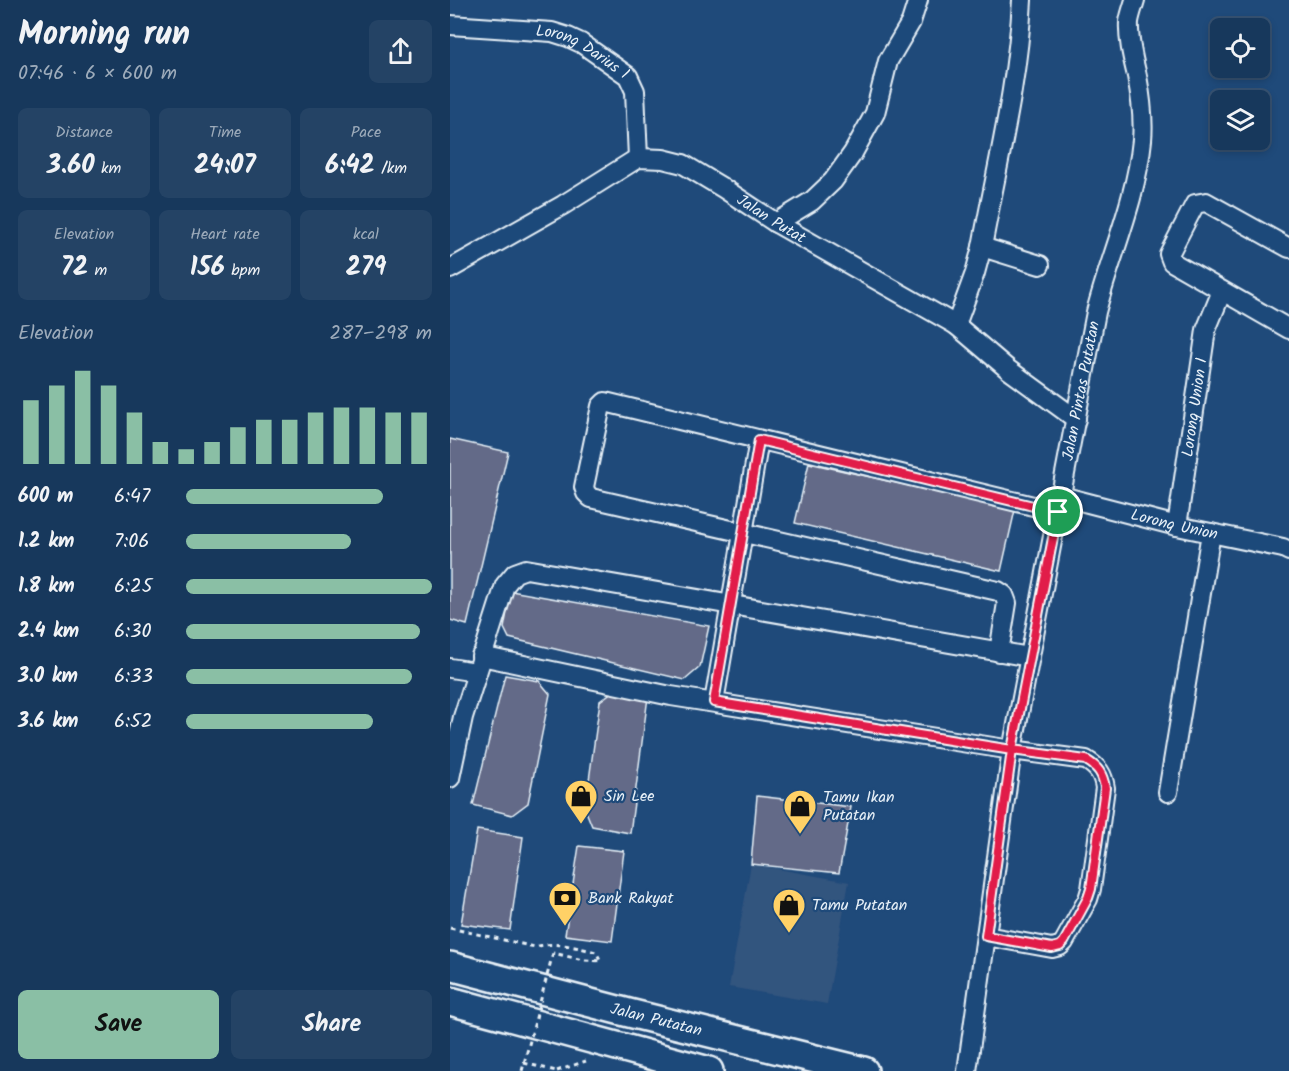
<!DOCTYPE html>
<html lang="en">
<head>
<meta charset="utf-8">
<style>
	:root { --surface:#17385c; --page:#244365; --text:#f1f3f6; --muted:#9eacbb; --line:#365272; --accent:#8abfa5 }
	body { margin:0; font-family:Kalam,sans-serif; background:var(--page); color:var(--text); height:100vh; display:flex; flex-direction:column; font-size:22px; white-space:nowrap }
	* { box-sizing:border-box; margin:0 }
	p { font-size:20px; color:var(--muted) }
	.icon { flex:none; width:33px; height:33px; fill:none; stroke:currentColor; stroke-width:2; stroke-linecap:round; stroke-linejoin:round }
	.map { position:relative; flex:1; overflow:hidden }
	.panel { display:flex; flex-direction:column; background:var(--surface); width:450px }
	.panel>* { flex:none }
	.tools { position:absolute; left:760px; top:18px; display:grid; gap:12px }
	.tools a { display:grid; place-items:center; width:60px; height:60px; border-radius:9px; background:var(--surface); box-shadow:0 3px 9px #0003,0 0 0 2px var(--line); font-size:30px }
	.pin { position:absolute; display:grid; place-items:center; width:51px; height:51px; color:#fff; margin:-26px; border:3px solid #fff; border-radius:50%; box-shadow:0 2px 6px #0007 }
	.round { display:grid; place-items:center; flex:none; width:63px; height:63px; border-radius:9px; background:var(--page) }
	.summary { display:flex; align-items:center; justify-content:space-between; height:102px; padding:0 18px }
	h1 { font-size:33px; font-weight:600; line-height:45px }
	.metrics { display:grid; grid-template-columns:repeat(3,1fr); gap:9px; height:102px; padding:6px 18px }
	.metrics div { display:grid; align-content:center; border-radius:9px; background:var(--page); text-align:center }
	.metrics b { font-size:26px; font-weight:600 }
	.metrics small { font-size:16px; font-weight:400 }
	.metrics p { font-size:16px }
	.chart { height:168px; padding:12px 18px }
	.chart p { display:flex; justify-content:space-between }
	.chart svg { width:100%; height:108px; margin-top:6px; stroke:var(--accent); stroke-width:6 }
	.primary-button { display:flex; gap:12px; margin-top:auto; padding:12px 18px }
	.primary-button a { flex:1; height:69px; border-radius:9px; background:var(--accent); color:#111; font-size:24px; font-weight:600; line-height:69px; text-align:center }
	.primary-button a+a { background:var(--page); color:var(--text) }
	ul { padding:0 18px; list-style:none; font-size:20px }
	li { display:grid; grid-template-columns:96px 72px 1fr; align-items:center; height:45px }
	li i { height:15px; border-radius:8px; background:var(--accent) }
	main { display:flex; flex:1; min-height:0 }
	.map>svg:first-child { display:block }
	.built { fill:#33547e }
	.building { fill:#636b88; stroke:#e8f1f8; stroke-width:1.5 }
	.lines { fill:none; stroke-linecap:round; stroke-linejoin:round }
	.minor-casing { stroke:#e8f1f8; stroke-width:22 }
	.highway-casing { stroke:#e8f1f8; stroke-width:32 }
	.path { stroke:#e8f1f8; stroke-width:3; stroke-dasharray:4.5 4.5; stroke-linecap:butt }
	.minor { stroke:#1f4a7a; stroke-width:18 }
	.highway { stroke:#1f4a7a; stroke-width:27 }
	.path-bridge { stroke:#e8f1f8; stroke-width:3; stroke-dasharray:4.5 4.5; stroke-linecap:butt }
	.route-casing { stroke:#fff; stroke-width:12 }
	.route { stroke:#e11d48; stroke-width:8 }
	.labels { text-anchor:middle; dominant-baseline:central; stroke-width:4.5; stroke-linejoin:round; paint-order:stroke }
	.street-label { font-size:16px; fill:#e8f1f8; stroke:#1f4a7a }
	.poi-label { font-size:16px; fill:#e8f1f8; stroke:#1f4a7a; text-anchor:start }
</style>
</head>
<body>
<main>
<section class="panel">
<div class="summary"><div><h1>Morning run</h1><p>07:46 · 6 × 600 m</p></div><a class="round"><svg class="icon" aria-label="share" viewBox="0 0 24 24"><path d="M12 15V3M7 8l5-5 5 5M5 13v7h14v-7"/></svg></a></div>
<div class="metrics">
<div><p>Distance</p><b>3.60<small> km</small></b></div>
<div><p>Time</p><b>24:07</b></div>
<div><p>Pace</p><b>6:42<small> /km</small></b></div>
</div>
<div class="metrics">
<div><p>Elevation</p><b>72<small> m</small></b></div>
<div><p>Heart rate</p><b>156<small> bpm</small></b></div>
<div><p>kcal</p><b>279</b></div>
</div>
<div class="chart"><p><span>Elevation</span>287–298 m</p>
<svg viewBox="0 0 160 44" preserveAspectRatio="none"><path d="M5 44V18M15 44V12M25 44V6M35 44V12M45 44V23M55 44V35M65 44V38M75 44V35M85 44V29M95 44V26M105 44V26M115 44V23M125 44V21M135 44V21M145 44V23M155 44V23"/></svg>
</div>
<ul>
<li><b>600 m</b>6:47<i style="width:80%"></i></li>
<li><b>1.2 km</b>7:06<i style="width:67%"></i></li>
<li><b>1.8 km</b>6:25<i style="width:100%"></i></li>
<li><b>2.4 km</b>6:30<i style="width:95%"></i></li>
<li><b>3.0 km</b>6:33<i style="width:92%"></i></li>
<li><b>3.6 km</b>6:52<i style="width:76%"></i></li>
</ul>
<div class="primary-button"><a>Save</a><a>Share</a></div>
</section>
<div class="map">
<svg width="839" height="1071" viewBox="0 0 839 1071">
	<rect width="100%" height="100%" fill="#1f4a7a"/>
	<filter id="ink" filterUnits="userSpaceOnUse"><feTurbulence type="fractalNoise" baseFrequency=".0167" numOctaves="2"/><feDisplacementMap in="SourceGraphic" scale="12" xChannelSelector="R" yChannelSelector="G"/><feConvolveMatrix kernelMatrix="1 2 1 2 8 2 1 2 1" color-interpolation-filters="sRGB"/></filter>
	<g filter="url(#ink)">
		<polygon class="built" points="301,864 399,882 377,1004 279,987"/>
		<g class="building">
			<polygon points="0,439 58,452 17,625 0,620"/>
			<polygon points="359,463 565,510 551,571 345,523"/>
			<polygon points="61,591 259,626 250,667 235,680 59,638 54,628"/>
			<polygon points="55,675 89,681 100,694 78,803 62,815 23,805"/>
			<polygon points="162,692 198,697 180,833 142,826 135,809 150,701"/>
			<polygon points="307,796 401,807 389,873 301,864"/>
			<polygon points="27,830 73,837 60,930 11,924"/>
			<polygon points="129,846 174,851 162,941 115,935"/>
		</g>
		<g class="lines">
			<g class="minor-casing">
				<g id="minor">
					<path id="s1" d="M0 25 102 32 118 37 131 43 178 76 185 91 188 158"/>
					<polyline points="326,223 362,201 383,181 403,153 425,113 438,61 461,22 468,0"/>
					<polyline points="532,247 590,265"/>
					<polyline points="839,248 756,202 745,204 719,254 722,262 839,329"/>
					<path id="s2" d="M0 269 113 205 188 158 213 159 233 164 273 188 326 223 506 325 559 370 626 419"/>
					<path d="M506 325 525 273 532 247C547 165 568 83 572 0"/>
					<path id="s3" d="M611 496 727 526 833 548 839 551"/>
					<path id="s4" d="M727 526 756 330 772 291"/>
					<polyline points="549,652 557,603 554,595 548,591 141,498 136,493 134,487 151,406 155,402 608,512"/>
					<path d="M31 656 221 696 562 750 636 760C648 767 653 774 655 788L641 889 638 899 614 942 610 946 602 948 536 936"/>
					<polyline points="0,668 26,672"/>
					<polyline points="264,702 309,440"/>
					<polyline points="0,778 13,717 55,585 65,573 76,569 580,657"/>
					<polyline points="718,792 761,533"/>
					<path id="s5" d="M517 1071 562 750 646 312C661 254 686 201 692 140 694 119 691 97 687 76 683 59 678 40 679 22 680 15 683 7 685 0"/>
				</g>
			</g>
			<g class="highway-casing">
				<g id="highway">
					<path id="s6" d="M0 966 179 1013 414 1071"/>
					<polyline points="0,1001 259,1071"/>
				</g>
			</g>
			<g class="path">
				<path d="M0 928 85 947C105 941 126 947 146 952L151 961 133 960 103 953"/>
				<polyline points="74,1063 106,1071"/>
				<polyline points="107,1071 136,1061"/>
			</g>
			<use href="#minor" class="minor"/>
			<use href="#highway" class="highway"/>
			<polyline class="path-bridge" points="72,1071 103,953"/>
		</g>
	</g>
	<g class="lines" filter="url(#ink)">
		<g class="route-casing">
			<path id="route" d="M608 512 309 440 264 702 562 750 636 760C648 767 653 774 655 788L641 889 638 898 614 942 610 946 602 948 536 936 562 750 608 512"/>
		</g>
		<use href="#route" class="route"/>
	</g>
	<defs>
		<g id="shop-pin" transform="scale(1.725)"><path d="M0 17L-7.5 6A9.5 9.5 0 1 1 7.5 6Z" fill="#ffd166" stroke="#1f4a7a"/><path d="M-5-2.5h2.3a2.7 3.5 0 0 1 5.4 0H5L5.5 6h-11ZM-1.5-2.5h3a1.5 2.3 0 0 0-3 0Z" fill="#111"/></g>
		<g id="bank-pin" transform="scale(1.725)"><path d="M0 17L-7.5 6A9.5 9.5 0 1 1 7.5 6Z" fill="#ffd166" stroke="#1f4a7a"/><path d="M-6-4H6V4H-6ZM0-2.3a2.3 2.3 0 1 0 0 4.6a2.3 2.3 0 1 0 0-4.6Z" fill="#111"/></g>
	</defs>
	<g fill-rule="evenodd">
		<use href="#shop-pin" x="131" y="796"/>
		<use href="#shop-pin" x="350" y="806"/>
		<use href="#bank-pin" x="115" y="898"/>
		<use href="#shop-pin" x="339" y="905"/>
	</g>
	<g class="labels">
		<g class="street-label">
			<text stroke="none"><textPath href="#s1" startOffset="138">Lorong Darius 1</textPath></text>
			<text stroke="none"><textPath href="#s2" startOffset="368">Jalan Putat</textPath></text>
			<text stroke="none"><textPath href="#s5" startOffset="690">Jalan Pintas Putatan</textPath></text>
			<text stroke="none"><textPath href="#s4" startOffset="120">Lorong Union 1</textPath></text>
			<text stroke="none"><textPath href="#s3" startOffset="117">Lorong Union</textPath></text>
			<text stroke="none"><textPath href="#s6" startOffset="213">Jalan Putatan</textPath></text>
		</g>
		<g class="poi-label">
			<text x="154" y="796">Sin Lee</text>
			<text x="373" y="797">Tamu Ikan<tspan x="373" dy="18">Putatan</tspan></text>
			<text x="138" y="898">Bank Rakyat</text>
			<text x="362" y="905">Tamu Putatan</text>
		</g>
	</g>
</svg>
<div class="tools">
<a><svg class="icon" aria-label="locate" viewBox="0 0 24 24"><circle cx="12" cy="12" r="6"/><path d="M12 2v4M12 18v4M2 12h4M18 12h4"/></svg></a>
<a><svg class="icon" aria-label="layers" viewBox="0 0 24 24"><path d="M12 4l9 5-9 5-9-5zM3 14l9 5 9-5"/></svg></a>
</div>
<div class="pin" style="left:608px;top:512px;background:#1e9e55"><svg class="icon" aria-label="arrive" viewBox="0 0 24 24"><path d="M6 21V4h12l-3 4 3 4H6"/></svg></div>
</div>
</main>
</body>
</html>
